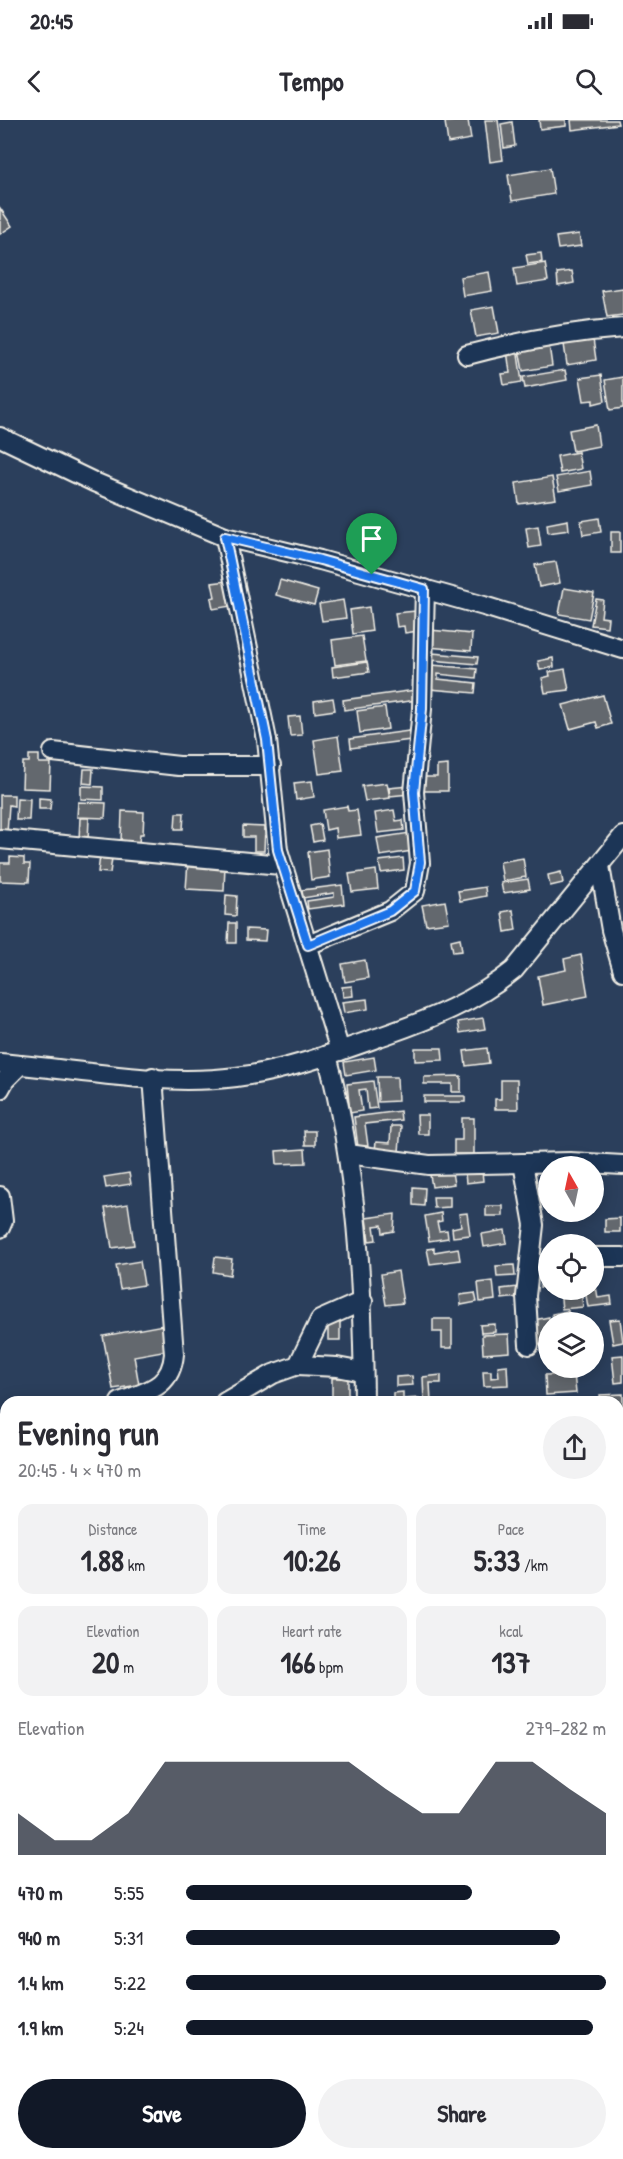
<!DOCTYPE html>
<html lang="en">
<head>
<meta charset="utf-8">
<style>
	:root { --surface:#fff; --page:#f2f2f3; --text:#2b2b33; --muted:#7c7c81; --accent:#111827 }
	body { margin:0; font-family:"Patrick Hand",sans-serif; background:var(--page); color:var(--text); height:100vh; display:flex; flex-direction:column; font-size:22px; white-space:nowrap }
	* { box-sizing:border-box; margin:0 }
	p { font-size:20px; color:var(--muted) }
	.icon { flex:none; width:33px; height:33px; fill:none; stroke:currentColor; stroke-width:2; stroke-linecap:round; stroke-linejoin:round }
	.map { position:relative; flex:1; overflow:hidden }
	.details { position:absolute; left:0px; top:1276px; width:624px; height:764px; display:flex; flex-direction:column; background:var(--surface); border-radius:18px 18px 0 0; box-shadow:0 3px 15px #0003 }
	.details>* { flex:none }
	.needle { width:39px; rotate:351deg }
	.buttons { position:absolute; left:538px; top:1036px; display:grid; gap:12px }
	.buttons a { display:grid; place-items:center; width:66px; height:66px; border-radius:50%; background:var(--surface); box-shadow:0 3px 15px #0003; font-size:30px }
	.pin { position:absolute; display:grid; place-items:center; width:51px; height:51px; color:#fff; margin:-62px -26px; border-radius:50% 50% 50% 0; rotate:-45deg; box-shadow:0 0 6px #0007 }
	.pin .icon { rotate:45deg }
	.round { display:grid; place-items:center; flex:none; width:63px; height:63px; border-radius:32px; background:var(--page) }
	.overview { display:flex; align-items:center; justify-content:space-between; height:102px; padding:0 18px }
	h1 { font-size:33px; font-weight:700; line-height:45px }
	.stats { display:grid; grid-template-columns:repeat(3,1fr); gap:9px; height:102px; padding:6px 18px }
	.stats div { display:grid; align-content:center; border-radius:15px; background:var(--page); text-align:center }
	.stats b { font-size:30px; font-weight:700 }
	.stats small { font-size:16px; font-weight:400 }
	.stats p { font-size:16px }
	.chart { height:168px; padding:12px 18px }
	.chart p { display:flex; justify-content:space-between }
	.chart svg { width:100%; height:108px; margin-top:6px; fill:var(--accent); opacity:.7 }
	.button { display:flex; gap:12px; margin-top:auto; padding:12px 18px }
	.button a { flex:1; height:69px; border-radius:36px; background:var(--accent); color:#fff; font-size:24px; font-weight:700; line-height:69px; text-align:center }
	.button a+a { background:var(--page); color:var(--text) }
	ul { padding:0 18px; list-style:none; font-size:20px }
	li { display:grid; grid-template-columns:96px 72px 1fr; align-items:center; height:45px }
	li i { height:15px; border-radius:8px; background:var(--accent) }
	.status { display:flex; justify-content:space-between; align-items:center; height:42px; padding:0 30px; background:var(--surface); direction:ltr }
	.status svg { height:16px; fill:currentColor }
	header { display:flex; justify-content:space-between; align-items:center; height:78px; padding:0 18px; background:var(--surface); font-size:27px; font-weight:700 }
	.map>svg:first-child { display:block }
	.building { fill:#63676e; stroke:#f4f1e8; stroke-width:1.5 }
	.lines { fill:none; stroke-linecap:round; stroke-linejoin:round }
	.minor-casing { stroke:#f4f1e8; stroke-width:22 }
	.minor { stroke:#1d3557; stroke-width:18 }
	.route-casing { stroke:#fff; stroke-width:12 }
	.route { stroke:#1a73e8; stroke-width:8 }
</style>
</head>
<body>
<div class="status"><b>20:45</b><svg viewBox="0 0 49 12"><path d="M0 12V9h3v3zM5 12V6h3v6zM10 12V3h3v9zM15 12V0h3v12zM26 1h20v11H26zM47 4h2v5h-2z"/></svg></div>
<header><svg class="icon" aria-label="back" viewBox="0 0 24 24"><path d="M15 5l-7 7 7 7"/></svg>Tempo<svg class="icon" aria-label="search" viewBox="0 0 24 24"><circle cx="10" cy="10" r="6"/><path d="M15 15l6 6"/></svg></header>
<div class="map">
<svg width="623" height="2039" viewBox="0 0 623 2039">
	<rect width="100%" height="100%" fill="#2b3f5c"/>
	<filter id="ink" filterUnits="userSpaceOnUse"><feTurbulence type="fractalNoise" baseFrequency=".0167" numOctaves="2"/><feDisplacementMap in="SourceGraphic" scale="12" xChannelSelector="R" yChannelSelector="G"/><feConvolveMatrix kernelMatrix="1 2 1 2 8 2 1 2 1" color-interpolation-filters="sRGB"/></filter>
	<g filter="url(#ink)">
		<g class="building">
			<polygon points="468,0 471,19 448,23 445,2"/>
			<polygon points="485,0 498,0 503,40 490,42"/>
			<polygon points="539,0 566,0 566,6 540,9"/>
			<polygon points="571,0 617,0 618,4 572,10"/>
			<polygon points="512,2 515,26 504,28 501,4"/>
			<polygon points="550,48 554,74 512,81 508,55"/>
			<polygon points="0,88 12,106 0,114"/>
			<polygon points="579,114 581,126 558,129 556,117"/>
			<polygon points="541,133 542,142 528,144 526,135"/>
			<polygon points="545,143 548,161 517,166 514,148"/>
			<polygon points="572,151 574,163 558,166 557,153"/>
			<polygon points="489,152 492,171 463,176 460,157"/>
			<polygon points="623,168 623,195 607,197 602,171"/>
			<polygon points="494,186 499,213 476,217 471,190"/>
			<polygon points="593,219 596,240 567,245 564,224"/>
			<polygon points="549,225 552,246 523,251 519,230"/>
			<polygon points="517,228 522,262 504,265 502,254 510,253 507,230"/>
			<polygon points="565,250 567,260 525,268 523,257"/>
			<polygon points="601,255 605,281 593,284 593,280 584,281 580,258"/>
			<polygon points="623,257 623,288 610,290 605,260"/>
			<polygon points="596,305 599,326 573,331 569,310"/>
			<polygon points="578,332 581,349 560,353 557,336"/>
			<polygon points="590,351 592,365 559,371 556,357"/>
			<polygon points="552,357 556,379 519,384 516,363"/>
			<polygon points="599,398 601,412 583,415 581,401"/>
			<polygon points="568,400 569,410 548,413 547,404"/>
			<polygon points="538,406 541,426 529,428 526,408"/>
			<rect x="611" y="412" width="9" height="21"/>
			<polygon points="556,442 560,463 539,467 535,445"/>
			<polygon points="280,460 318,471 314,485 276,475"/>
			<polygon points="227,461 231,486 213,489 211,478 215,477 212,463"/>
			<polygon points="564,468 594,473 589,499 559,494"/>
			<polygon points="596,479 603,480 601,497 608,498 607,507 591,505"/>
			<polygon points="343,480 346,498 322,501 319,484"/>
			<polygon points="369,487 372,511 353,514 350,490"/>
			<polygon points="416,491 418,511 405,513 404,506 397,507 395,493"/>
			<polygon points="430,510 472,514 471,531 429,527"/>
			<polygon points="362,516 366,541 335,545 332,520"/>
			<polygon points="432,533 478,537 477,544 431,540"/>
			<polygon points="553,538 554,547 540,550 538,541"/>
			<polygon points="367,542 369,552 333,557 332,547"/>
			<polygon points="432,545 477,549 476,558 438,554 438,559 476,563 475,573 430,569"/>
			<polygon points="565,549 569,570 545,573 542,558 550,556 549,552"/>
			<polygon points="415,570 417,580 344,590 343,580"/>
			<polygon points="603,575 611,604 598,608 596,602 570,609 563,585"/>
			<polygon points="333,578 335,590 315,593 314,581"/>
			<polygon points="385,587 388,609 360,613 357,591"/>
			<polygon points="300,596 302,615 290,616 288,597"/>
			<polygon points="416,610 418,619 351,628 350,619"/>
			<polygon points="338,616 343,651 319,654 314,620"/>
			<polygon points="29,635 39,635 39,643 51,643 50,669 22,668 23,642 29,642"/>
			<polygon points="448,645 448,671 423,671 423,657 437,657 437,646"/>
			<polygon points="84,649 93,649 92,664 83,663"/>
			<polygon points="312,661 314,677 296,680 294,663"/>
			<polygon points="387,663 390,678 365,681 362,666"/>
			<polygon points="81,666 103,667 103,680 81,679"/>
			<polygon points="408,666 409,674 390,676 389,668"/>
			<polygon points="0,675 14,675 14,686 9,685 7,713 0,713"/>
			<polygon points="17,678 30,679 29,700 16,700"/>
			<polygon points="39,678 51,679 50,689 39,689"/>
			<polygon points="78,682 106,683 105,698 77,697"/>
			<polygon points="347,686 348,691 357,690 361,715 336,718 335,708 326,710 323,690"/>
			<polygon points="394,690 396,701 403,700 404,710 378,713 375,693"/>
			<polygon points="122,691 144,692 143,714 140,714 139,723 121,722"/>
			<polygon points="176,693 184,693 183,709 175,709"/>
			<polygon points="80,698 89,698 88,721 79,720"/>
			<polygon points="320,704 323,720 313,722 310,706"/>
			<polygon points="243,706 265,707 264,731 254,731 254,717 243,717"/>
			<polygon points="410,713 412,731 380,736 377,718"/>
			<polygon points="327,729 330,757 311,760 308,732"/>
			<polygon points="100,736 112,738 110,753 98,752"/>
			<polygon points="10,737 24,738 24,744 30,744 29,762 0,761 0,743 10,743"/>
			<polygon points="403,738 404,750 381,753 379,741"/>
			<polygon points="523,738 526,757 503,761 500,742"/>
			<polygon points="188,742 225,744 224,771 186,769"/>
			<polygon points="376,750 378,769 352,772 349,754"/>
			<polygon points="561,752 563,763 550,766 548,755"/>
			<polygon points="528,759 530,769 503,773 501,763"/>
			<polygon points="342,765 344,784 308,789 307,781 334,777 334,773 303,778 302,770"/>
			<polygon points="485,767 486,776 460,781 458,771"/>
			<polygon points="226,775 237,776 236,796 225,795"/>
			<polygon points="445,781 449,802 426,805 422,785"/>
			<polygon points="513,790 516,810 505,812 502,792"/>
			<polygon points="229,803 236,803 236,823 228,823"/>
			<polygon points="246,809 266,810 265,821 246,820"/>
			<polygon points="460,818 462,831 453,832 451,820"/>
			<polygon points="581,835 588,876 543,885 538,856 566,850 564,839"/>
			<polygon points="365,840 368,858 345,862 342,844"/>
			<polygon points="352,866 353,876 343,877 342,867"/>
			<polygon points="367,879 368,889 344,893 342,882"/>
			<polygon points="483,898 485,909 460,913 458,902"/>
			<polygon points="415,928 442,928 443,940 415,941"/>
			<polygon points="487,928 489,943 466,946 464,931"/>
			<polygon points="374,937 376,950 346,955 344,942"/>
			<polygon points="461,956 461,972 452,972 452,964 424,964 424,957"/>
			<polygon points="377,957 397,957 398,981 378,982"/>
			<polygon points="501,960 517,960 518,989 495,989 495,979 501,979"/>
			<polygon points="373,961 377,988 368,989 366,969 359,970 362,991 350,993 347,964"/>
			<rect x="424" y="976" width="41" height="6"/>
			<polygon points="400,991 401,1000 365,1004 368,1026 358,1027 354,997"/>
			<polygon points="417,995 428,995 428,1014 418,1014"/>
			<polygon points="462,998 474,998 474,1034 454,1034 454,1020 462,1020"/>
			<polygon points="391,1006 401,1006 399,1032 375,1030 376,1022 390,1023"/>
			<polygon points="304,1011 315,1011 315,1025 305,1025"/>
			<polygon points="305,1029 306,1043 277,1044 276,1031"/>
			<polygon points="482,1051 483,1061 466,1063 465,1053"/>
			<polygon points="452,1052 454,1064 432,1067 430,1055"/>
			<polygon points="129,1053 131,1064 106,1068 104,1057"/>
			<polygon points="413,1067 425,1068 424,1086 413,1085"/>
			<polygon points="433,1077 450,1077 450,1087 434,1088"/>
			<polygon points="128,1084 134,1125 112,1128 105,1088"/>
			<rect x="486" y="1086" width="17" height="10"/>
			<polygon points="441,1093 442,1101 437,1102 439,1111 447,1110 448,1118 429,1121 425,1096"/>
			<polygon points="467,1093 470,1115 453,1117 452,1108 461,1106 459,1094"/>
			<polygon points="395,1094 394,1111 383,1113 382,1105 374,1106 376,1120 369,1121 366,1098"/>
			<polygon points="620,1098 620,1112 605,1112 605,1099"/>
			<polygon points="505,1110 507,1123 484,1127 482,1114"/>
			<polygon points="434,1128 434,1132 458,1128 460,1140 430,1144 427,1129"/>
			<polygon points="215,1137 232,1139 230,1155 213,1152"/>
			<polygon points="140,1141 144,1165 120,1169 116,1145"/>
			<polygon points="514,1145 515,1156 497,1157 496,1146"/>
			<polygon points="398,1151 403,1183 386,1185 381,1154"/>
			<polygon points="542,1154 549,1155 549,1168 540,1167"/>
			<polygon points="595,1160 598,1178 611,1176 612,1184 588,1187 585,1170 594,1170"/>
			<polygon points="493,1161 495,1180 480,1182 478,1163"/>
			<polygon points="518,1167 519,1177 502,1179 501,1169"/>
			<polygon points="560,1170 581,1170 583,1187 562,1189"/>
			<polygon points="475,1173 477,1182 461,1185 460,1175"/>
			<polygon points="568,1191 569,1203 553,1203 552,1194"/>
			<polygon points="549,1197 549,1223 539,1225 534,1200"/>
			<polygon points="433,1199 452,1199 452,1228 442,1228 442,1212 433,1212"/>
			<polygon points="620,1199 623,1222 613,1224 609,1200"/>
			<rect x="328" y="1201" width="12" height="19"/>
			<polygon points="495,1204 495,1212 481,1213 480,1205"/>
			<polygon points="163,1205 168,1230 134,1236 139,1265 113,1269 103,1216"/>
			<polygon points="509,1214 510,1232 483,1234 482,1215"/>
			<polygon points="623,1235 623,1262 615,1263 612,1236"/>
			<polygon points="507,1245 508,1265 484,1266 483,1251 491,1251 491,1258 499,1257 498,1246"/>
			<polygon points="574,1254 576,1273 546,1275 545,1255"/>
			<polygon points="441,1255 441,1263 430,1263 431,1282 424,1282 423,1257"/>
			<polygon points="412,1256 413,1265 396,1266 396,1257"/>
			<rect x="332" y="1258" width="16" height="24"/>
			<polygon points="403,1272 403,1279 419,1278 419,1282 393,1282 393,1273"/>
			<polygon points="623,1274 623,1292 618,1292 618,1282 601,1282 600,1275"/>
			<polygon points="247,2034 265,2034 266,2039 248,2039"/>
			<rect x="302" y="2034" width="22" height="5"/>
		</g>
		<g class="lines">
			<g class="minor-casing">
				<g id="minor">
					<path d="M467 235C520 221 569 212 623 208"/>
					<polyline points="0,317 94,362 225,417 320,440 484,486 623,529"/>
					<polyline points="225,417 267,620 278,730 340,931"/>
					<polyline points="53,632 179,646 271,646"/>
					<polyline points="0,719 281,745"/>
					<polyline points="600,746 611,810 623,851"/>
					<polyline points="308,825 390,791 415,771 420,743 414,672 422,589 425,469"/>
					<path d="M327 935C357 1048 363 1166 364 1282"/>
					<path d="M0 943C77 949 159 967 236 957 287 951 337 932 385 915 431 899 476 881 514 850L623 716"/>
					<polyline points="0,969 5,960 20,945"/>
					<polyline points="348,1034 429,1045 570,1042 623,1045"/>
					<polyline points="523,1043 534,1105 526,1176 529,1225"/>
					<polyline points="0,1076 3,1101 0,1108"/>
					<polyline points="594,1137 623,1137"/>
					<polyline points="298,1245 337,1247 363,1252"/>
					<path d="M120 1282C147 1271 171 1268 174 1234L153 957"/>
					<polyline points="225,1282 273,1254 298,1245 320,1200 363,1181"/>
					<polyline points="0,1315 6,1315"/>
					<polyline points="618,1408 623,1408"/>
					<polyline points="0,1500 6,1499"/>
					<polyline points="618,1687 623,1688"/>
					<polyline points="618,1893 623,1894"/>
					<polyline points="333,2039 334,2034"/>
				</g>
			</g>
			<use href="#minor" class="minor"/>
		</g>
	</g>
	<g class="lines" filter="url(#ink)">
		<g class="route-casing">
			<polygon id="route" points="225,417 320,440 424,469 422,589 414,672 420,742 415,771 390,791 308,825 278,730 267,620"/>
		</g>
		<use href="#route" class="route"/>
	</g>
</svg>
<div class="buttons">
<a><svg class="needle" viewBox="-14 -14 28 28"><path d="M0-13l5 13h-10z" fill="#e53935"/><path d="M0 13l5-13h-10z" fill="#7c7c81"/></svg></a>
<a><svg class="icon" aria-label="locate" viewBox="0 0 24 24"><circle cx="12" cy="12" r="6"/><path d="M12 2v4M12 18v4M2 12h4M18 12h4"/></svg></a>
<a><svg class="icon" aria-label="layers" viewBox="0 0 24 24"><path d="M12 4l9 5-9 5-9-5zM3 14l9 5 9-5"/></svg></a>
</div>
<div class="pin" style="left:372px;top:455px;background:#1e9e55"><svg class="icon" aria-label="arrive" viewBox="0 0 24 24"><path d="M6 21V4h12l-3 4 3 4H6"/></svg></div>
<section class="details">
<div class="overview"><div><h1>Evening run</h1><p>20:45 · 4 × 470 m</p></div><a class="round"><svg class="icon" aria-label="share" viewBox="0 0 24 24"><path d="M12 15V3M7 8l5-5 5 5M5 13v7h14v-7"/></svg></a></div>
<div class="stats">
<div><p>Distance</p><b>1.88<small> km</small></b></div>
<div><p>Time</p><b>10:26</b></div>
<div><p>Pace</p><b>5:33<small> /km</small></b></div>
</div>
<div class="stats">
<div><p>Elevation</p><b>20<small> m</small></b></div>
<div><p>Heart rate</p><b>166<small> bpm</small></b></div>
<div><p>kcal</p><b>137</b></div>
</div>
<div class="chart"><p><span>Elevation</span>279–282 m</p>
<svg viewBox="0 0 160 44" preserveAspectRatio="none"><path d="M0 44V27L10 38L20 38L30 27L40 6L50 6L60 6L70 6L80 6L90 6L100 17L110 27L120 27L130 6L140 6L150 17L160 27V44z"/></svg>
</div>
<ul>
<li><b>470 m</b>5:55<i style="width:68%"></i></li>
<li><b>940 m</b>5:31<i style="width:89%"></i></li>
<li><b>1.4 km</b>5:22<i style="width:100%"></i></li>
<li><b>1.9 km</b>5:24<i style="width:97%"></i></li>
</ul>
<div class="button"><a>Save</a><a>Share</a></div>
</section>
</div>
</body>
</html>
